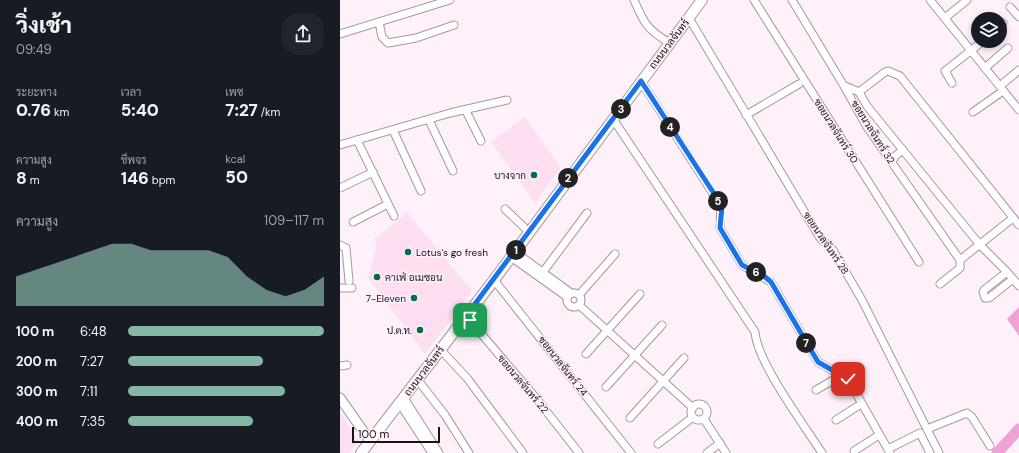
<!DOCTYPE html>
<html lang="th">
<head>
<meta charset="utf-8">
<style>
	:root { --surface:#171b24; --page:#20242c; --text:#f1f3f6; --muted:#9ea1a6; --accent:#85b7a7 }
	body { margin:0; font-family:"DM Sans",Sarabun,sans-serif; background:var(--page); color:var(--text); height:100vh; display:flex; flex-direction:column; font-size:15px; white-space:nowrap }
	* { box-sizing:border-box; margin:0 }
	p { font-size:13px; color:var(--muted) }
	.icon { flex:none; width:22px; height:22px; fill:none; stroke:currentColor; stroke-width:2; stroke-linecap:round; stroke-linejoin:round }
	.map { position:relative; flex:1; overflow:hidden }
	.side { display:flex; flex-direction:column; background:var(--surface); width:340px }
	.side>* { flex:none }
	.controls { position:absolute; left:631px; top:12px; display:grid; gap:8px }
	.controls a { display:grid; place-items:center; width:36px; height:36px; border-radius:50%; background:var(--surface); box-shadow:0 2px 6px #0003; font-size:20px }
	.scale { position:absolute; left:12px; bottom:10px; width:88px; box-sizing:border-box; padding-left:4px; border:2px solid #1a1217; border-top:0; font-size:11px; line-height:14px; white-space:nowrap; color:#1a1217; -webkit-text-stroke:3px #fff1f9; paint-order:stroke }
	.pin { position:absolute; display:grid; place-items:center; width:34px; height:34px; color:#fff; margin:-17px; border-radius:8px; box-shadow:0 2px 6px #0006 }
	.km { position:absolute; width:20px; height:20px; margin:-10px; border-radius:50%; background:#222; color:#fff; font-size:11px; line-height:20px; text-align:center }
	.round { display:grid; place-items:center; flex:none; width:42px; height:42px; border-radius:16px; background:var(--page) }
	.summary { display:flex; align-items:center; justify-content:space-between; height:68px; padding:0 16px }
	h1 { font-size:22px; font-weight:800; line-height:30px }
	.metrics { display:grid; grid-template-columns:repeat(3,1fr); gap:6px; height:68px; padding:4px 16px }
	.metrics div { display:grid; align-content:center }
	.metrics b { font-size:17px; font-weight:800 }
	.metrics small { font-size:11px; font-weight:400 }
	.metrics p { font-size:11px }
	.chart { height:112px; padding:8px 16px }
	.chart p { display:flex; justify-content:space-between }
	.chart svg { width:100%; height:72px; margin-top:4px; fill:var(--accent); opacity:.7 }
	ul { padding:0 16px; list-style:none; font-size:13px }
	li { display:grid; grid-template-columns:64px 48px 1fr; align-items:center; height:30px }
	li i { height:10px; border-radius:5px; background:var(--accent) }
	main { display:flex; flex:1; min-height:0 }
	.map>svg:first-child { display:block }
	.built { fill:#fedff2 }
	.water { fill:#f0a1d5 }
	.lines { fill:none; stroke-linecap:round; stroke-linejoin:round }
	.river { stroke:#f0a1d5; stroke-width:11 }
	.minor-casing { stroke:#ab95a3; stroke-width:9 }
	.tertiary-casing { stroke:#ab95a3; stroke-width:11 }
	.secondary-casing { stroke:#ab95a3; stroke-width:12 }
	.minor { stroke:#fff; stroke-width:7 }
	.tertiary { stroke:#fff; stroke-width:9 }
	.secondary { stroke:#fff; stroke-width:10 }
	.route-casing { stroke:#fff; stroke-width:8 }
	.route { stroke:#1a73e8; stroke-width:5 }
	.poi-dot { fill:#006e47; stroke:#fff1f9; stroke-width:1.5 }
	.labels { text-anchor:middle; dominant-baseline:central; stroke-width:3; stroke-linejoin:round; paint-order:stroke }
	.street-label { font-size:10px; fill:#1a1217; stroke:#fff1f9 }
	.poi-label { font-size:10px; fill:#1a1217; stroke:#fff1f9; text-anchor:end }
</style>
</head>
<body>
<main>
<section class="side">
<div class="summary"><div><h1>วิ่งเช้า</h1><p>09:49</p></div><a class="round"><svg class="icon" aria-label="share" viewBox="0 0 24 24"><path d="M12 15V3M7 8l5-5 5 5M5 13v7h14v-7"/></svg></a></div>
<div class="metrics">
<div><p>ระยะทาง</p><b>0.76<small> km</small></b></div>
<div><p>เวลา</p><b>5:40</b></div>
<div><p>เพซ</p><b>7:27<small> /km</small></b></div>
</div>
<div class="metrics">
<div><p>ความสูง</p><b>8<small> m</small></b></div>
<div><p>ชีพจร</p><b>146<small> bpm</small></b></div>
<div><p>kcal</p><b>50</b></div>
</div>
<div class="chart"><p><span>ความสูง</span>109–117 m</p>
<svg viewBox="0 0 160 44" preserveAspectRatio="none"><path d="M0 44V26L10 22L20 18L30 14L40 10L50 6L60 6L70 10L80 10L90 10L100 10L110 14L120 26L130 34L140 38L150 34L160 26V44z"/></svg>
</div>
<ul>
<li><b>100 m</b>6:48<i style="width:100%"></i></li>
<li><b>200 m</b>7:27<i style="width:69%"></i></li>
<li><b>300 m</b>7:11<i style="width:80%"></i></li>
<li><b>400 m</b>7:35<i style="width:64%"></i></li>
</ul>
</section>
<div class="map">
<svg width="679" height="453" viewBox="0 0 679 453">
	<rect width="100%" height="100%" fill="#fff1f9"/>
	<g class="built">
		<polygon points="185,117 221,168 195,203 151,142"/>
		<polygon points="67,212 132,291 85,354 28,277 37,245 34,240"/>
		<polygon points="0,412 18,441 10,453 0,453"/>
	</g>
	<polygon class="water" points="679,307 679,336 667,319"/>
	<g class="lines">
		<polyline class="river" points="657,453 679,429"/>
		<g class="minor-casing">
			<g id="minor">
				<path d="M294 0C304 23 307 30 330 43"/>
				<polyline points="414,0 579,262"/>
				<polyline points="452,0 504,86 527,127 620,260"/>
				<polyline points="590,0 679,110"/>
				<polyline points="670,7 679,17"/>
				<polyline points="349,18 480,238 493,250 522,300 599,453"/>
				<polyline points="605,18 627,0"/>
				<polyline points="39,22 42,37 48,43 76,38 114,25"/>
				<polyline points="660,26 663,23"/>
				<polyline points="0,34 110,0"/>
				<polyline points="645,68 668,48"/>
				<polyline points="301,81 381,206 380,228 402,265 431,282 478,362 508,379 550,453"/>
				<polyline points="612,83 605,71 643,41"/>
				<polyline points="505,86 519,92 545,72 548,71 560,76 679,225"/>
				<polyline points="660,86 679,70"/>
				<polyline points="519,92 527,106 640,245 667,272 679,286"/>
				<polyline points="126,111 141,141"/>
				<polyline points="633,112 663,91"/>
				<polyline points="406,115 459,84"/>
				<path d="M273 119 415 332C417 362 464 425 482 453"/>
				<polyline points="89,120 113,171"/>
				<polyline points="53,130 81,191"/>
				<polyline points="17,140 54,216"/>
				<polyline points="0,145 110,113 167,100"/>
				<polyline points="552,162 555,156 563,150"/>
				<polyline points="0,188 33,172"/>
				<polyline points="165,209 189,232"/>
				<polyline points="13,222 48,204"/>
				<polyline points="0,245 6,248 9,281"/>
				<polyline points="175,252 231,293"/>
				<polyline points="171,257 227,297"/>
				<polyline points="203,272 247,213"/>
				<polyline points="667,272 644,290 643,292 645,298 649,298 673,279"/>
				<polyline points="154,280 291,453"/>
				<polyline points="600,284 620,268 620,260 673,218"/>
				<polyline points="0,288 12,288"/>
				<circle cx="234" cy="300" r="7"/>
				<polyline points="239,295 275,254"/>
				<polyline points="239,305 353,408"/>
				<polyline points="126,316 196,398 239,453"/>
				<polyline points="100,349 127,378 183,453"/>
				<polyline points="246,354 300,294"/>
				<polyline points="0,366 7,365"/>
				<polyline points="77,379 105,415 129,453"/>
				<polyline points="266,387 322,325"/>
				<polyline points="476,390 502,375"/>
				<polyline points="64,398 99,453"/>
				<polyline points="60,404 92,453"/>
				<circle cx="359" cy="412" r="8"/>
				<polyline points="290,418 344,358"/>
				<polyline points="364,419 386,453"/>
				<polyline points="496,420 521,404"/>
				<polyline points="587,429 627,413 632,417 650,446"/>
				<polyline points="318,444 353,417"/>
				<polyline points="548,449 580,433 590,453"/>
				<polyline points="514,451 539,435"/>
				<polyline points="367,453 380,443"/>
			</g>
		</g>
		<g class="tertiary-casing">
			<polyline id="tertiary" points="0,398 30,441"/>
		</g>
		<g class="secondary-casing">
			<polyline id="secondary" points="21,453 154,280 362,0"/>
		</g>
		<use href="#minor" class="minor"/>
		<use href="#tertiary" class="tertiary"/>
		<use href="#secondary" class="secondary"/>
	</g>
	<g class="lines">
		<g class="route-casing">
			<polyline id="route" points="130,320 126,316 301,81 382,206 380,228 402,265 424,276 431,282 478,362 508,379"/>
		</g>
		<use href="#route" class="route"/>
	</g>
	<g class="poi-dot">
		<circle cx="194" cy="175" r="4"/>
		<circle cx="68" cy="252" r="4"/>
		<circle cx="37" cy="277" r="4"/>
		<circle cx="74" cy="298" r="4"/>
		<circle cx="80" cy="330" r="4"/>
	</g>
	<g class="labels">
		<g class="street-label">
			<text transform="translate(329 44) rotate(-53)">ถนนนวลจันทร์</text>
			<text transform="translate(496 131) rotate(58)">ซอยนวลจันทร์ 30</text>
			<text transform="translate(533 132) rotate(58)">ซอยนวลจันทร์ 32</text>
			<text transform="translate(486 243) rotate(56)">ซอยนวลจันทร์ 28</text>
			<text transform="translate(223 366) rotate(52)">ซอยนวลจันทร์ 24</text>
			<text transform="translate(84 371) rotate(-53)">ถนนนวลจันทร์</text>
			<text transform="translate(183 384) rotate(50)">ซอยนวลจันทร์ 22</text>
		</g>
		<g class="poi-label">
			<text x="186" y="175">บางจาก</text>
			<text x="76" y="252" text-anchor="start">Lotus's go fresh</text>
			<text x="45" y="277" text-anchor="start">คาเฟ่ อเมซอน</text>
			<text x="66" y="298">7-Eleven</text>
			<text x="72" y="330">ป.ต.ท.</text>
		</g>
	</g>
</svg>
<div class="controls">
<a><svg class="icon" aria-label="layers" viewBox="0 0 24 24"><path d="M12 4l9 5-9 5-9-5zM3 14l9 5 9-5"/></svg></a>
</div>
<div class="scale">100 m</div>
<div class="pin" style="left:130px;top:320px;background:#1e9e55"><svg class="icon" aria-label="arrive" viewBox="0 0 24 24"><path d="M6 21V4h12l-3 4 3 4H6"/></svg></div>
<div class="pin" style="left:508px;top:379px;background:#d93025"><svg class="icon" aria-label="check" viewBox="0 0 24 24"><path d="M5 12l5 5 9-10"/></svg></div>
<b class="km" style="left:176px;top:250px">1</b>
<b class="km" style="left:228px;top:178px">2</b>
<b class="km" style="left:281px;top:109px">3</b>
<b class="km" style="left:330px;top:127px">4</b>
<b class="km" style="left:378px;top:201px">5</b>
<b class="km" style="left:416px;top:272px">6</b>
<b class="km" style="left:466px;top:343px">7</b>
</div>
</main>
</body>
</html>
